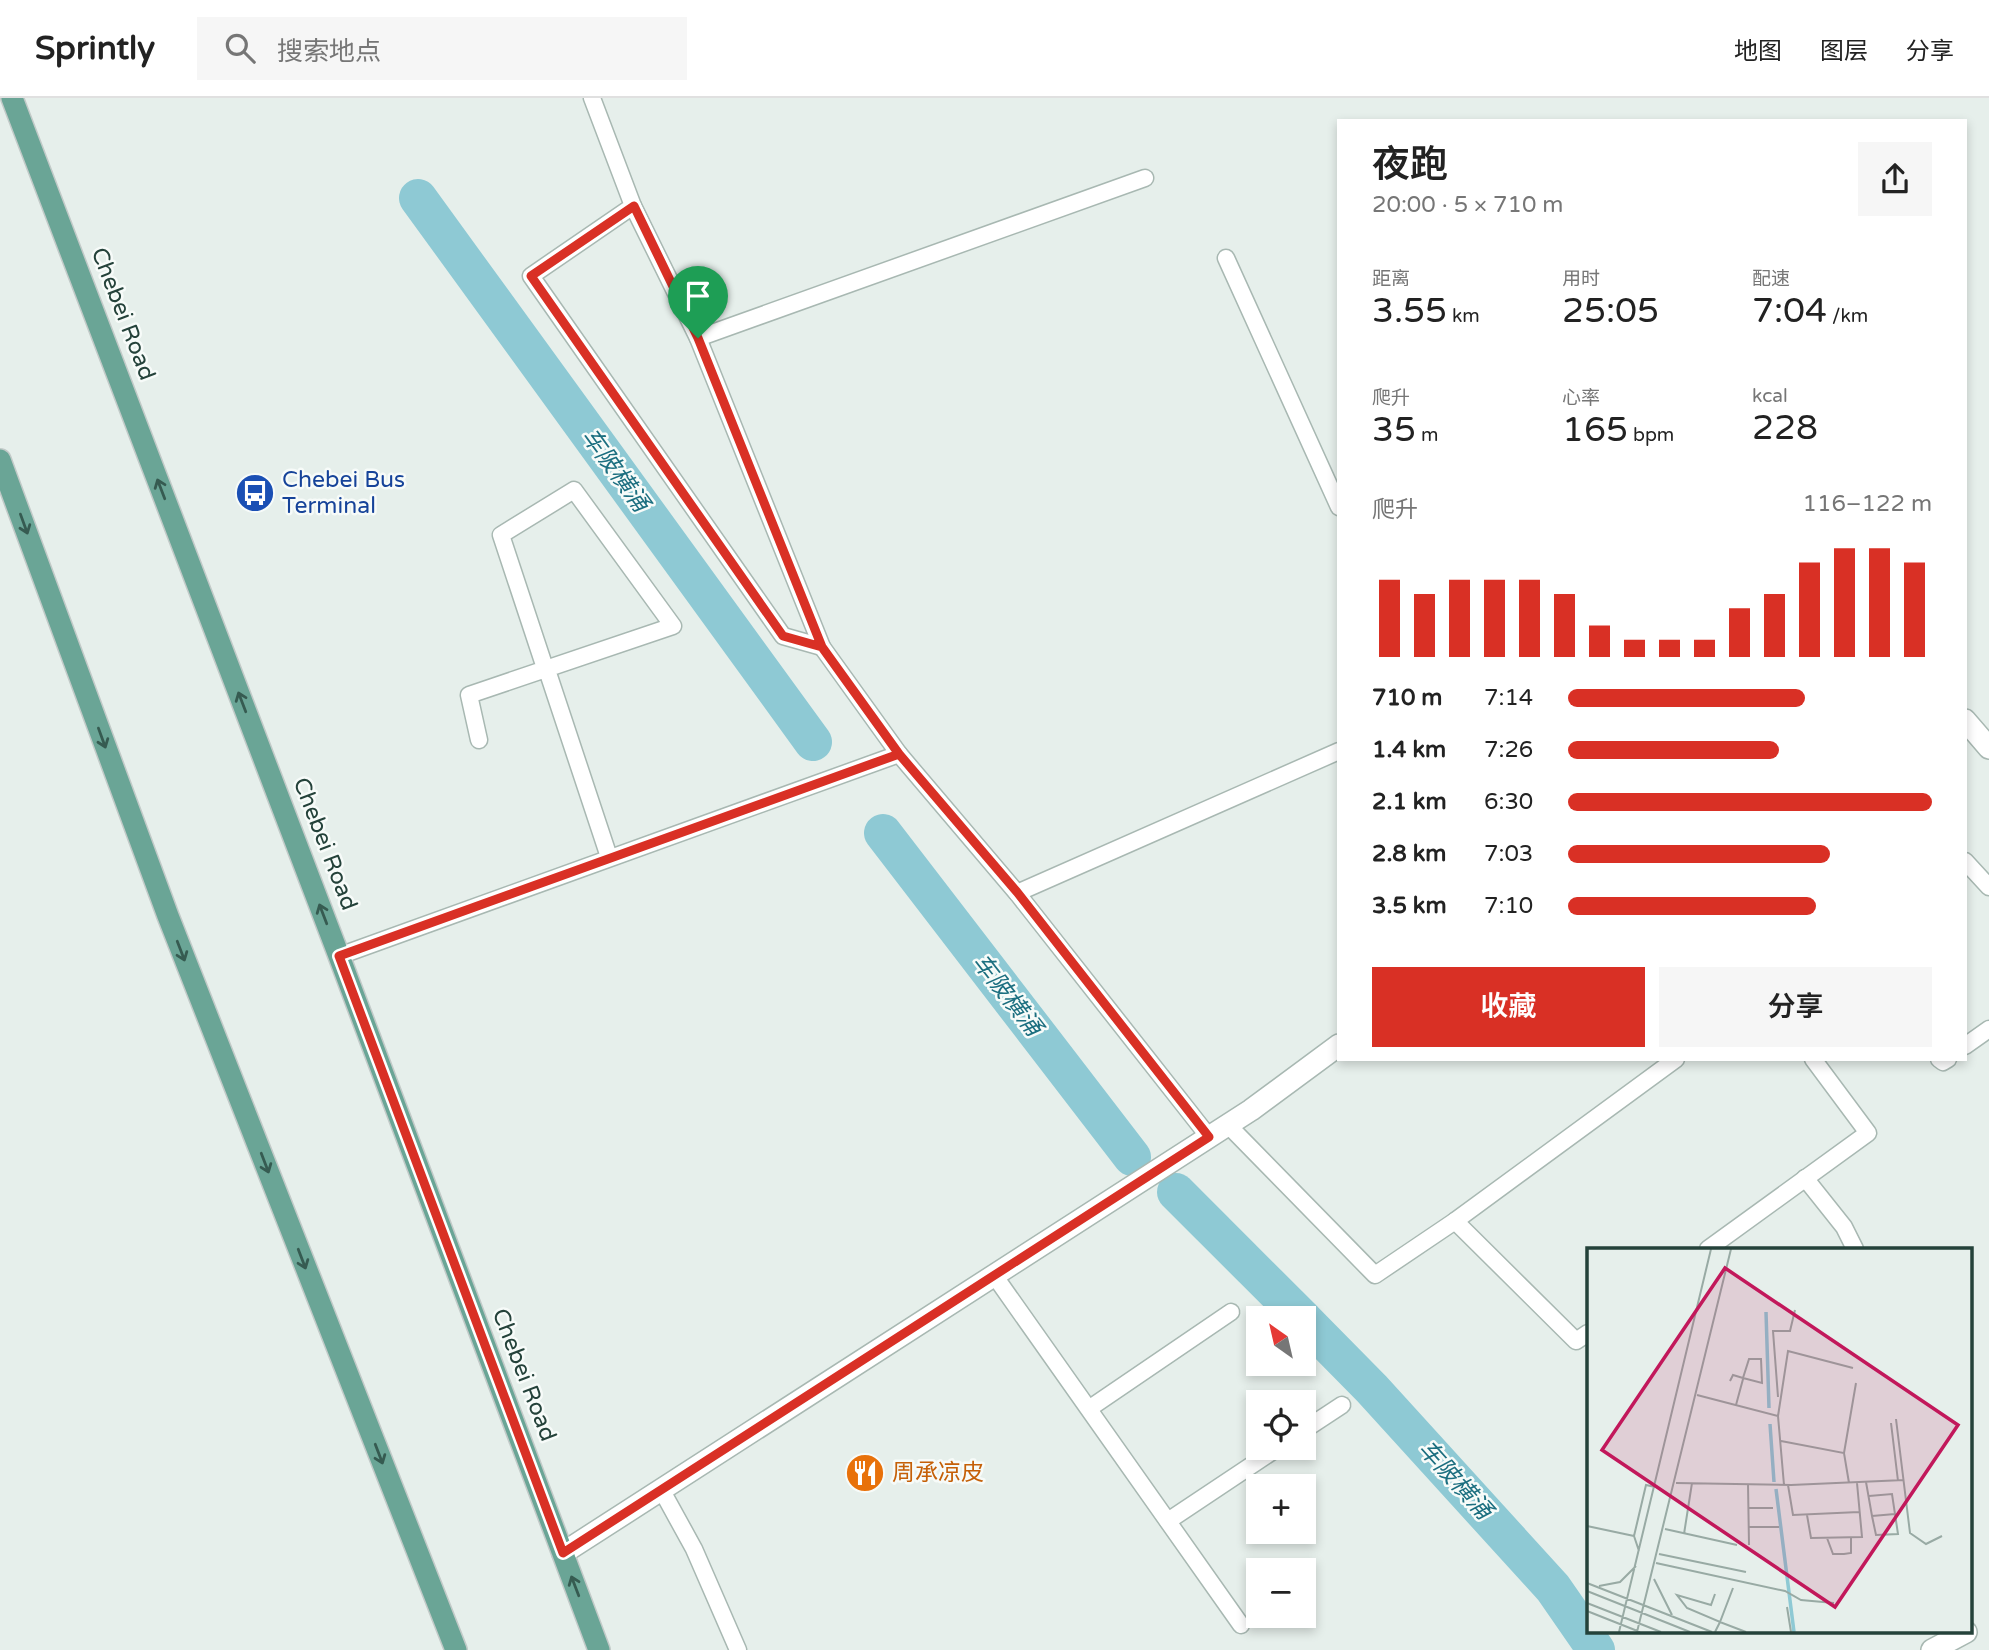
<!DOCTYPE html>
<html lang="zh">
<head>
<meta charset="utf-8">
<style>
	:root { --surface:#fff; --page:#f6f6f6; --text:#222; --muted:#767676; --line:#e0e0e0; --accent:#d93025 }
	body { margin:0; font-family:"Varela Round","Noto Sans SC",sans-serif; background:var(--page); color:var(--text); height:100vh; display:flex; flex-direction:column; font-size:26px; white-space:nowrap }
	* { box-sizing:border-box; margin:0 }
	p { font-size:23px; color:var(--muted) }
	.icon { flex:none; width:38px; height:38px; fill:none; stroke:currentColor; stroke-width:2; stroke-linecap:round; stroke-linejoin:round }
	.map { position:relative; flex:1; overflow:hidden }
	.drawer { position:absolute; left:1337px; top:21px; width:630px; height:942px; display:flex; flex-direction:column; background:var(--surface); border-radius:0px; box-shadow:0 4px 10px #0003 }
	.drawer>* { flex:none }
	.needle { width:46px; rotate:326deg }
	.fabs { position:absolute; left:1246px; top:1208px; display:grid; gap:14px }
	.fabs a { display:grid; place-items:center; width:70px; height:70px; border-radius:0px; background:var(--surface); box-shadow:0 4px 10px #0003; font-size:35px }
	.pin { position:absolute; display:grid; place-items:center; width:60px; height:60px; color:#fff; margin:-72px -30px; border-radius:50% 50% 50% 0; rotate:-45deg; box-shadow:0 0 7px #0007 }
	.pin .icon { rotate:45deg }
	.round { display:grid; place-items:center; flex:none; width:74px; height:74px; border-radius:0px; background:var(--page) }
	.head { display:flex; align-items:center; justify-content:space-between; height:119px; padding:0 35px }
	h1 { font-size:38px; font-weight:600; line-height:52px }
	.figures { display:grid; grid-template-columns:repeat(3,1fr); gap:10px; height:119px; padding:7px 35px }
	.figures div { display:grid; align-content:center }
	.figures b { font-size:35px; font-weight:600 }
	.figures small { font-size:19px; font-weight:400 }
	.figures p { font-size:19px }
	.chart { height:196px; padding:14px 35px }
	.chart p { display:flex; justify-content:space-between }
	.chart svg { width:100%; height:126px; margin-top:7px; stroke:var(--accent); stroke-width:6 }
	.action { display:flex; gap:14px; margin-top:auto; padding:14px 35px }
	.action a { flex:1; height:80px; border-radius:0px; background:var(--accent); color:#fff; font-size:28px; font-weight:600; line-height:80px; text-align:center }
	.action a+a { background:var(--page); color:var(--text) }
	ul { padding:0 35px; list-style:none; font-size:23px }
	li { display:grid; grid-template-columns:112px 84px 1fr; align-items:center; height:52px }
	li i { height:18px; border-radius:9px; background:var(--accent) }
	header { display:flex; align-items:center; gap:42px; box-sizing:border-box; height:98px; padding:0 35px; background:var(--surface); border-bottom:2px solid var(--line) }
	header strong { font-size:33px }
	nav { display:flex; gap:38px; margin-inline-start:auto; font-size:24px }
	.search { width:490px; height:63px; background:var(--page); display:flex; align-items:center; gap:18px; box-sizing:border-box; padding:0 24px; border-radius:0px; color:var(--muted); font-size:26px }
	.map>svg:first-child { display:block }
	.lines { fill:none; stroke-linecap:round; stroke-linejoin:round }
	.canal { stroke:#8ec9d4; stroke-width:38 }
	.service-casing { stroke:#a8b8b2; stroke-width:19 }
	.minor-casing { stroke:#a8b8b2; stroke-width:24 }
	.primary-casing { stroke:#c2cac8; stroke-width:24 }
	.service { stroke:#fff; stroke-width:16 }
	.minor { stroke:#fff; stroke-width:21 }
	.primary { stroke:#6aa596; stroke-width:21 }
	.oneway { stroke:#365b51 }
	.route-casing { stroke:#fff; stroke-width:14 }
	.route { stroke:#d93025; stroke-width:9 }
	.labels { text-anchor:middle; dominant-baseline:central; stroke-width:5; stroke-linejoin:round; paint-order:stroke }
	.street-label { font-size:23px; fill:#24423a; stroke:#f7fbf9 }
	.transit-label { font-size:23px; fill:#164399; stroke:#f7fbf9; text-anchor:start }
	.food-label { font-size:23px; fill:#c56008; stroke:#f7fbf9; text-anchor:start }
	.water-label { font-size:24px; font-style:italic; fill:#1c6f80; stroke:#f7fbf9 }
	.inset-river { fill:none; stroke:#8ec9d4; stroke-width:3.5 }
	.inset-road { fill:none; stroke:#98aaa4; stroke-width:2 }
	.view { fill:#c2185b; fill-opacity:0.15; stroke:#c2185b; stroke-width:3.5 }
	.inset-edge { fill:none; stroke:#24423a; stroke-width:3.5 }
</style>
</head>
<body>
<header>
<strong>Sprintly</strong>
<div class="search"><svg class="icon" aria-label="search" viewBox="0 0 24 24"><circle cx="10" cy="10" r="6"/><path d="M15 15l6 6"/></svg>搜索地点</div>
<nav><a>地图</a><a>图层</a><a>分享</a></nav>
</header>
<div class="map">
<svg width="1989" height="1552" viewBox="0 0 1989 1552">
	<rect width="100%" height="100%" fill="#e6efeb"/>
	<g class="lines">
		<g class="canal">
			<polyline points="418,100 813,644"/>
			<polyline points="883,735 1132,1059"/>
			<polyline points="1176,1094 1302,1220"/>
			<polyline points="1304,1222 1372,1291 1553,1490 1596,1552"/>
		</g>
		<g class="service-casing">
			<g id="service">
				<polyline points="592,0 633,108 531,178 783,538 822,549"/>
				<polyline points="633,108 698,240"/>
				<polyline points="1226,160 1339,409"/>
				<polyline points="479,642 469,597 673,528 574,392 501,437 546,573 549,578 609,759"/>
				<polyline points="899,656 822,549 698,240 1145,80"/>
				<polyline points="1965,763 1989,789"/>
				<polyline points="1017,795 1339,653"/>
				<polyline points="339,858 899,656 1017,795 1209,1039"/>
				<polyline points="1965,948 1989,931"/>
				<polyline points="1939,961 1943,964 1948,961"/>
				<polyline points="1228,1027 1375,1177 1455,1123 1676,961"/>
				<polyline points="1805,1080 1844,1129 1855,1151"/>
				<polyline points="1455,1123 1576,1243 1588,1235"/>
				<polyline points="1708,1151 1868,1035 1813,961"/>
				<polyline points="994,1177 1241,1527"/>
				<polyline points="1090,1310 1231,1214"/>
				<polyline points="1304,1332 1342,1307"/>
				<polyline points="661,1391 694,1451 738,1552"/>
				<polyline points="1168,1423 1279,1349"/>
			</g>
		</g>
		<g class="minor-casing">
			<g id="minor">
				<polyline points="1965,622 1989,650"/>
				<polyline points="563,1455 1251,1012 1339,947"/>
				<polyline points="1932,1552 1966,1534"/>
			</g>
		</g>
		<g class="primary-casing">
			<g id="primary">
				<polyline points="12,0 339,858 599,1552"/>
				<polyline points="0,362 168,818 456,1552"/>
			</g>
		</g>
		<use href="#service" class="service"/>
		<use href="#minor" class="minor"/>
		<use href="#primary" class="primary"/>
	</g>
	<defs><path id="oneway-shaft" d="M-6 0H5M1.5-3L5.5 0L1.5 3" fill="none" stroke-width="1.6" stroke-linecap="round" stroke-linejoin="round" transform="scale(1.75)"/></defs>
	<g class="oneway">
		<use href="#oneway-shaft" transform="translate(161 391) rotate(-111)"/>
		<use href="#oneway-shaft" transform="translate(24 426) rotate(70)"/>
		<use href="#oneway-shaft" transform="translate(242 604) rotate(-111)"/>
		<use href="#oneway-shaft" transform="translate(102 640) rotate(70)"/>
		<use href="#oneway-shaft" transform="translate(323 816) rotate(-111)"/>
		<use href="#oneway-shaft" transform="translate(181 853) rotate(69)"/>
		<use href="#oneway-shaft" transform="translate(265 1065) rotate(69)"/>
		<use href="#oneway-shaft" transform="translate(302 1161) rotate(69)"/>
		<use href="#oneway-shaft" transform="translate(379 1356) rotate(69)"/>
		<use href="#oneway-shaft" transform="translate(575 1488) rotate(-111)"/>
	</g>
	<g class="lines">
		<g class="route-casing">
			<polyline id="route" points="698,240 822,549 899,656 339,858 563,1455 1209,1039 1017,794 899,656 822,549 783,538 531,178 634,108 698,240"/>
		</g>
		<use href="#route" class="route"/>
	</g>
	<defs>
		<g id="bus-disc" transform="scale(2.0125)"><circle r="9.5" fill="#1a4fb4" stroke="#f7fbf9"/><path d="M-5-6H5V4H4V6H2V4H-2V6H-4V4H-5ZM-3.5-4V0h7V-4ZM-3.5 1.2v1.5H-2V1.2ZM2 1.2v1.5H3.5V1.2Z" fill="#fff"/></g>
		<g id="restaurant-disc" transform="scale(2.0125)"><circle r="9.5" fill="#e8710a" stroke="#f7fbf9"/><path d="M-5-6h1v4h1v-4h1v4h1v-4h1v5L-1.5 .5V6h-2V.5L-5-1ZM5-6V6H3V1.5H1.5Q1.5-4 5-6Z" fill="#fff"/></g>
	</defs>
	<g fill-rule="evenodd">
		<use href="#bus-disc" x="255" y="395"/>
		<use href="#restaurant-disc" x="865" y="1375"/>
	</g>
	<g class="labels">
		<g class="street-label">
			<text transform="translate(123 216) rotate(69)">Chebei Road</text>
			<text transform="translate(325 746) rotate(69)">Chebei Road</text>
			<text transform="translate(524 1277) rotate(69)">Chebei Road</text>
		</g>
		<g class="transit-label">
			<text x="282" y="382">Chebei Bus<tspan x="282" dy="26">Terminal</tspan></text>
		</g>
		<g class="food-label">
			<text x="892" y="1375">周承凉皮</text>
		</g>
		<g class="water-label">
			<text transform="translate(615 372) rotate(54)">车陂横涌</text>
			<text transform="translate(1007 897) rotate(52)">车陂横涌</text>
			<text transform="translate(1455 1382) rotate(48)">车陂横涌</text>
		</g>
	</g>
	<g transform="translate(1587 1150)">
		<rect width="385" height="385" fill="#e6efeb"/>
		<path class="inset-river" d="M179 64 182 160M183 176 187 234M189 241 207 384"/>
		<path class="inset-road" d="M143 133 146 127 156 130 175 135 174 111H162L156 130V131L149 157M110 147 191 168 197 237M191 149 186 83H203L208 62M191 168 201 103 266 120M309 171 323 285 339 296 355 288M304 175 311 233M194 193 257 205 262 235M257 205 269 135M279 234 285 268 289 287 311 286 305 246 282 248M89 235 204 237 317 232M161 236 162 297M201 237 206 267 272 264M162 260H186M220 267 224 290 275 289 270 235M285 268 308 266M0 278 47 288M162 279H192M78 281 150 297M97 286 105 235M240 290 246 306H257L264 305V289M52 303 47 288 59 237 68 239M72 306 159 324M69 315 198 343 214 352 247 355M67 331 85 367M0 335 125 384M12 338 33 334 49 318M0 343 103 384M128 346 124 357 90 347 100 360 133 374 146 340M0 355 74 384M200 359 204 384M0 363 53 384M32 384 124 1M50 384 144 1M128 384 133 374 159 384"/>
		<path class="view" d="M138 20 371 177 248 359 15 202Z"/>
		<rect width="385" height="385" class="inset-edge"/>
	</g>
</svg>
<div class="fabs">
<a><svg class="needle" viewBox="-14 -14 28 28"><path d="M0-13l5 13h-10z" fill="#e53935"/><path d="M0 13l5-13h-10z" fill="#767676"/></svg></a>
<a><svg class="icon" aria-label="locate" viewBox="0 0 24 24"><circle cx="12" cy="12" r="6"/><path d="M12 2v4M12 18v4M2 12h4M18 12h4"/></svg></a>
<a>+</a>
<a>−</a>
</div>
<div class="pin" style="left:698px;top:240px;background:#1e9e55"><svg class="icon" aria-label="arrive" viewBox="0 0 24 24"><path d="M6 21V4h12l-3 4 3 4H6"/></svg></div>
<section class="drawer">
<div class="head"><div><h1>夜跑</h1><p>20:00 · 5 × 710 m</p></div><a class="round"><svg class="icon" aria-label="share" viewBox="0 0 24 24"><path d="M12 15V3M7 8l5-5 5 5M5 13v7h14v-7"/></svg></a></div>
<div class="figures">
<div><p>距离</p><b>3.55<small> km</small></b></div>
<div><p>用时</p><b>25:05</b></div>
<div><p>配速</p><b>7:04<small> /km</small></b></div>
</div>
<div class="figures">
<div><p>爬升</p><b>35<small> m</small></b></div>
<div><p>心率</p><b>165<small> bpm</small></b></div>
<div><p>kcal</p><b>228</b></div>
</div>
<div class="chart"><p><span>爬升</span>116–122 m</p>
<svg viewBox="0 0 160 44" preserveAspectRatio="none"><path d="M5 44V17M15 44V22M25 44V17M35 44V17M45 44V17M55 44V22M65 44V33M75 44V38M85 44V38M95 44V38M105 44V27M115 44V22M125 44V11M135 44V6M145 44V6M155 44V11"/></svg>
</div>
<ul>
<li><b>710 m</b>7:14<i style="width:65%"></i></li>
<li><b>1.4 km</b>7:26<i style="width:58%"></i></li>
<li><b>2.1 km</b>6:30<i style="width:100%"></i></li>
<li><b>2.8 km</b>7:03<i style="width:72%"></i></li>
<li><b>3.5 km</b>7:10<i style="width:68%"></i></li>
</ul>
<div class="action"><a>收藏</a><a>分享</a></div>
</section>
</div>
</body>
</html>
